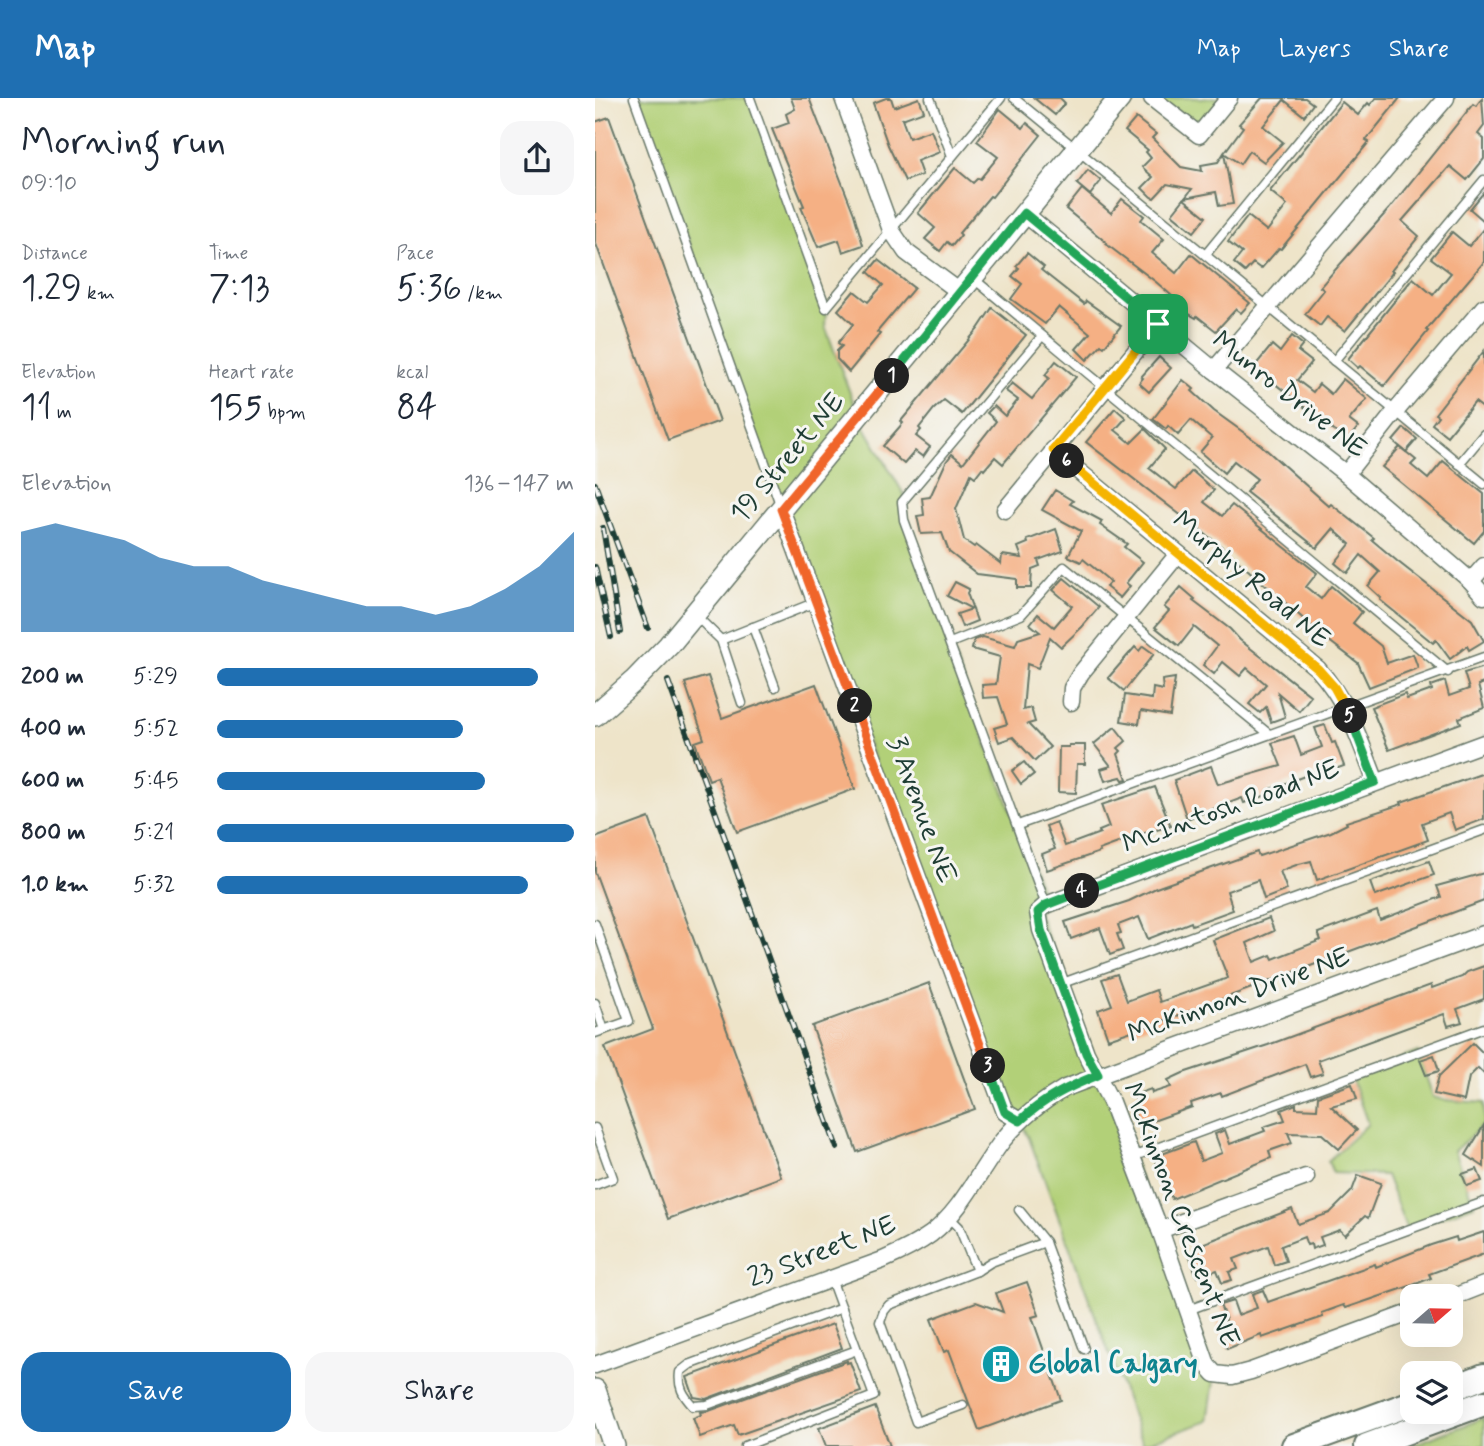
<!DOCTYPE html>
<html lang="en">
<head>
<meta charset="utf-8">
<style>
	:root { --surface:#fff; --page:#f6f6f7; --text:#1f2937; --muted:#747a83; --accent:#1f6fb2 }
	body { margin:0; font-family:Mynerve,sans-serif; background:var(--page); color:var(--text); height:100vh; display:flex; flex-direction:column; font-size:26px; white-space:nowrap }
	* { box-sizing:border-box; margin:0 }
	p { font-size:23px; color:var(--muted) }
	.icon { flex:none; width:38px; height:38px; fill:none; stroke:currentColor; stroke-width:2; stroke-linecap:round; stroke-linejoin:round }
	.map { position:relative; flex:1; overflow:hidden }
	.sheet { display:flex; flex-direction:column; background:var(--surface); width:595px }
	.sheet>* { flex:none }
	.needle { width:46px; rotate:70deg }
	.controls { position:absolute; left:805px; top:1186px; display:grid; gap:14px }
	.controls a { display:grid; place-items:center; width:63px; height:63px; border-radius:14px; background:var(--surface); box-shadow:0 7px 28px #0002; font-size:35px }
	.pin { position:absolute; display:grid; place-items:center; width:60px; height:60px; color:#fff; margin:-30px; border-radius:14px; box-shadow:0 4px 10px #0006 }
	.km { position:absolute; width:35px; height:35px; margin:-18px; border-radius:50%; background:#222; color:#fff; font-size:19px; line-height:35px; text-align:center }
	.round { display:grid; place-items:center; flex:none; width:74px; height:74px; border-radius:21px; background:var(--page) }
	.summary { display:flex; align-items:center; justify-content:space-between; height:119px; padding:0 21px }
	h1 { font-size:38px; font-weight:600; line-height:52px }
	.stats { display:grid; grid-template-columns:repeat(3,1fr); gap:10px; height:119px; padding:7px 21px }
	.stats div { display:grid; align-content:center }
	.stats b { font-size:35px; font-weight:600 }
	.stats small { font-size:19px; font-weight:400 }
	.stats p { font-size:19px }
	.chart { height:196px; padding:14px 21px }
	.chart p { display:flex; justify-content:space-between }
	.chart svg { width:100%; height:126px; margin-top:7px; fill:var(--accent); opacity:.7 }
	.button { display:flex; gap:14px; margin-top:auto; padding:14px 21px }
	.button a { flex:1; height:80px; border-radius:21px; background:var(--accent); color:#fff; font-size:28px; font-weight:600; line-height:80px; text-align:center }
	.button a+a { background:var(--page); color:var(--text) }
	ul { padding:0 21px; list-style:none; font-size:23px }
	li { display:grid; grid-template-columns:112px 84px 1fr; align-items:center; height:52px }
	li i { height:18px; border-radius:9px; background:var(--accent) }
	header { display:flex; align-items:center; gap:42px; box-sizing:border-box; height:98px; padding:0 35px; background:var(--accent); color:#fff }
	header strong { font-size:33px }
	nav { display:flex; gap:38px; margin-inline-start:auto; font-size:24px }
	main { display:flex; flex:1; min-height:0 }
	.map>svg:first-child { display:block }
	.green { fill:#b2d078; stroke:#688656; stroke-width:2 }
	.building { fill:#f5b084 }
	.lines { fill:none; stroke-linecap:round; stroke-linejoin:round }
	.lane-casing { stroke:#677768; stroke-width:11 }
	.street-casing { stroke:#677768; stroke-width:19 }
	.secondary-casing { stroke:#677768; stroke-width:24 }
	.primary-casing { stroke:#677768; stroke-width:28 }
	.lane { stroke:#fff; stroke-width:8 }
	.street { stroke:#fff; stroke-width:16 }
	.secondary { stroke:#fff; stroke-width:21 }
	.primary { stroke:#fff; stroke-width:24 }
	.rail-casing { stroke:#1f3d34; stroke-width:6 }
	.rail { stroke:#f6f6f2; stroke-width:3.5; stroke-dasharray:10; stroke-linecap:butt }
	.split-1-casing { stroke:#fff; stroke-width:14 }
	.split-2-casing { stroke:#fff; stroke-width:14 }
	.split-3-casing { stroke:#fff; stroke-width:14 }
	.split-4-casing { stroke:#fff; stroke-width:14 }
	.split-5-casing { stroke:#fff; stroke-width:14 }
	.split-6-casing { stroke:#fff; stroke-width:14 }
	.split-7-casing { stroke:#fff; stroke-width:14 }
	.split-1 { stroke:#22a559; stroke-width:9 }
	.split-2 { stroke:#f0652b; stroke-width:9 }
	.split-3 { stroke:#f0652b; stroke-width:9 }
	.split-4 { stroke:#22a559; stroke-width:9 }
	.split-5 { stroke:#22a559; stroke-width:9 }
	.split-6 { stroke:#f5b400; stroke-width:9 }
	.split-7 { stroke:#f5b400; stroke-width:9 }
	.labels { text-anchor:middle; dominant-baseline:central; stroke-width:6; stroke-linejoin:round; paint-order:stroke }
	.street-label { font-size:28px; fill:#1f3d34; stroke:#f6f6f2 }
	.culture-label { font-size:28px; font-weight:bold; fill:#0d838f; stroke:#f6f6f2; text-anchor:start }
</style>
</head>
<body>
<header>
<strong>Map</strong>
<nav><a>Map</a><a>Layers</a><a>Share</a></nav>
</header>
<main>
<section class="sheet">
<div class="summary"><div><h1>Morning run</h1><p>09:10</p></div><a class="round"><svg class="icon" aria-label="share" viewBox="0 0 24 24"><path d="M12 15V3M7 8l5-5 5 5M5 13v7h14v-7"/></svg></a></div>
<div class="stats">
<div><p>Distance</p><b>1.29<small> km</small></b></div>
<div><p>Time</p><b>7:13</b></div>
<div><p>Pace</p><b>5:36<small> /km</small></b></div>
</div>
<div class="stats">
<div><p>Elevation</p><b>11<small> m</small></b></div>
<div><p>Heart rate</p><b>155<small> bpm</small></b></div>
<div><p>kcal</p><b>84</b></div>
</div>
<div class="chart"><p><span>Elevation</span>136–147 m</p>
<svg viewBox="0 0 160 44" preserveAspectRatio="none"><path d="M0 44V9L10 6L20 9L30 12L40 18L50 21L60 21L70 26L80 29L90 32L100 35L110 35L120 38L130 35L140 29L150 21L160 9V44z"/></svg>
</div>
<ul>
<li><b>200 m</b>5:29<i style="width:90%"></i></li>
<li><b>400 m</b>5:52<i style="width:69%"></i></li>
<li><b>600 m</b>5:45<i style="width:75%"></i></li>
<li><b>800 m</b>5:21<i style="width:100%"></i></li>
<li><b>1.0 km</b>5:32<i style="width:87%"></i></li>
</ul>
<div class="button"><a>Save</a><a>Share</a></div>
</section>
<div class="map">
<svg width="889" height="1348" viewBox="0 0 889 1348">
	<rect width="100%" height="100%" fill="#f6f6f2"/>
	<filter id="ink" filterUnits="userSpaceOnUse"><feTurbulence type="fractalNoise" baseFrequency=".0143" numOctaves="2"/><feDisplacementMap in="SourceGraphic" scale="14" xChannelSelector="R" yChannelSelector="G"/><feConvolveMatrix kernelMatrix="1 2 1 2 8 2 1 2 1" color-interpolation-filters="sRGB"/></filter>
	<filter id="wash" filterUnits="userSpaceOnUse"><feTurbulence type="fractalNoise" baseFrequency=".00686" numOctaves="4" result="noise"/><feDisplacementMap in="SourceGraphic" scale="28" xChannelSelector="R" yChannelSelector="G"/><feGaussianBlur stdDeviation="1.57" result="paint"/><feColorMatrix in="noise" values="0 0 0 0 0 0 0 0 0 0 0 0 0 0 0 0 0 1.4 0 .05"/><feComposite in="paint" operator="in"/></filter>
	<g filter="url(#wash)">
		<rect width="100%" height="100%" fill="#eee4c9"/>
		<g class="green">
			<polygon points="43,0 155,0 231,210 230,228 264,319 311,400 309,422 451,807 443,814 620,1276 613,1323 548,1346 434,1040 425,1023 410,1014 186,411"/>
			<polygon points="557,0 634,0 604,37"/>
			<polygon points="823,954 838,999 848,1002 889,1005 889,1026 859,1053 879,1107 812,1132 791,1077 738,1075 733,1063 773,1026 756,979"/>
			<polygon points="889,1320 889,1348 815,1348"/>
		</g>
		<g id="blocks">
			<g class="building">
				<polygon points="196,0 214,0 259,116 268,147 248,154 244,142 223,149 206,109 209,108 177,31 194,25 191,16 200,11"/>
				<polygon points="291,0 296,0 299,9 324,0 329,13 307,21 314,40 336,32 345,54 322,63 327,77 310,83 293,47 278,5"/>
				<polygon points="439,0 465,0 470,5 460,17"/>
				<polygon points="667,0 710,0 718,6 709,18 689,2 668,28 688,44 669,64 654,53 645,66 629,55 648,29 644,26"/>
				<polygon points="781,0 805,0 771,42 774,44 686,151 684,150 666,171 658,165 650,174 639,165 647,155 633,144 653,118 672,133 692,107 675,93 747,4 763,17 773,5 775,7"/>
				<polygon points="887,0 889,28 883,36 889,41 889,61 872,82 855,68 807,123 824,138 796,173 798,174 750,233 732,219 725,228 710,216 729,192 725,189 794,111 878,6 881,8"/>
				<polygon points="405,11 428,30 432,25 446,37 397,99 395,98 364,135 366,137 357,148 352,144 345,153 330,141 340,130 323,115 360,70 378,85 383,80 385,81 403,59 382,43"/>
				<polygon points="14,19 125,323 73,342 0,143 0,24"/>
				<polygon points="541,20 561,36 557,40 586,69 607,73 606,67 623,64 629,55 638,106 624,108 621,94 590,100 597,91 572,86 559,100 556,99 547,90 558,79 547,69 556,60 551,54 553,52 530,33"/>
				<polygon points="493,72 506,83 495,97 482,86"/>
				<polygon points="487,91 516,115 527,101 549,118 546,122 569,141 557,155 581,175 596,156 655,205 646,215 641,211 621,233 602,218 601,220 591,214 581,205 583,203 561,184 511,146 512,145 471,111"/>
				<polygon points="889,94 889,123 875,111"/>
				<polygon points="589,101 611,119 599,134 577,116"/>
				<polygon points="889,130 889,164 831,232 833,233 789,288 765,268 763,270 753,261 818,180 838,197 856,175 836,160 857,134 874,148"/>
				<polygon points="432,155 449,169 446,172 489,206 491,203 526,228 509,249 506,247 492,262 481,251 495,235 464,209 450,226 416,201 427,186 417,178 424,170 421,168"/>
				<polygon points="283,162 319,190 282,234 285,236 254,274 242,261 242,253 247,248 243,245 258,226 243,212 259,193 273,204 288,187 273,174"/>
				<polygon points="397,210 431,237 367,316 349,302 339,311 324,330 326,332 321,338 335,349 328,359 320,353 309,366 288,348 308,325 306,323 383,231"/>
				<polygon points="697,238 708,247 703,253 717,264 702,282 718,294 724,286 736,296 748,281 772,301 754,322 763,329 752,343 659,269 677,247 685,254"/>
				<polygon points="889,253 889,311 880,304 852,338 837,326 843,318 840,316"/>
				<polygon points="564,259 576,270 554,294 544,285 548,280 546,279"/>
				<polygon points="461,263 481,279 408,366 400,359 389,372 387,370 380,379 376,376 361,411 369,442 379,449 381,447 406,466 407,457 427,460 423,449 433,445 432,442 461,431 468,453 443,462 445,468 437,471 436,490 422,490 422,481 382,476 354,454 347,435 326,436 322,418 329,417 327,400 335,399 351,364 357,356 368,365 401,323 392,315 399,308 410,318 423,302 411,293 417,285 437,301 454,280 450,277"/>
				<polygon points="588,282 599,291 597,293 619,313 666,347 734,408 736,406 769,432 779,440 777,442 802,463 877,522 889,543 874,552 872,548 855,561 841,542 838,545 785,502 786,500 773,488 785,474 766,457 752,475 740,465 755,446 738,431 722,450 651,394 662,381 639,363 629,375 605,354 617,340 596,322 583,337 573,328 571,331 558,321"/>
				<polygon points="520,310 531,320 520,332 536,345 550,331 570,351 554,370 581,391 597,373 619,392 609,404 627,418 637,407 722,475 711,489 726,501 736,488 767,514 758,525 786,548 792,565 818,556 823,570 774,589 763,565 729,539 627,449 491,344"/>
				<polygon points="809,330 822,341 811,354 798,343"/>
				<polygon points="805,349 821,362 816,367 833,381 848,363 889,396 889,433 879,445 787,369"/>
				<polygon points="460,392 478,403 475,406 507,423 505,427 532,446 529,449 548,464 531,485 535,488 525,500 511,489 516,484 488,461 486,464 473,458 486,433 447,412"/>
				<polygon points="469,480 504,509 487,529 466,549 455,539 443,570 432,566 428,612 436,610 440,624 433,626 455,649 440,663 418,639 404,644 399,630 412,626 403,599 388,600 387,587 401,586 405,559 377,551 379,542 388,539 420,548 423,541 445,534 435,526 443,516 459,529 477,508 458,492"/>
				<polygon points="360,484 374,491 372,495 382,523 367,529 362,516 377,511 352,498"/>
				<polygon points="586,489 600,501 598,503 635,531 645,542 716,598 704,613 683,595 690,619 676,624 671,609 665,615 654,606 671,586 652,570 645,578 628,564 619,576 608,567 622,548 599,529 584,548 560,529 574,513 569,509"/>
				<polygon points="548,548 559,556 529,593 513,580 540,549 544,553"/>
				<polygon points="889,569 889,585 883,587 889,610 864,620 866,625 794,652 776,609 810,596 812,601 837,592 836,588 850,583 854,598 874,591 869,575"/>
				<polygon points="113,578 127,620 221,586 260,691 142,734 122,679 114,682 100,644 109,641 90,585"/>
				<polygon points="580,580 575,618 546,613 544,626 526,623 530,597 557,601 558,590 568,592 567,582"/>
				<polygon points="730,627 737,645 740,644 749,668 732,674 731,670 699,682 673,692 675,696 649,705 647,700 592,721 579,682 616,668 623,686 686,668 677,645 699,638 706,657 727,649 720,630"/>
				<polygon points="520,629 531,643 523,650 526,653 523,656 532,681 528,682 526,679 510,683 506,671 516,668 499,646"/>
				<polygon points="474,647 490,647 490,666 482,666 481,695 463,694 464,649 474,649"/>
				<polygon points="429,664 439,676 426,686 417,673"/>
				<polygon points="889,675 889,721 860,732 854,715 827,725 833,742 722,782 716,763 704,766 685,773 692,792 669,801 663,782 632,793 638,812 597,827 596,824 553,841 544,819 523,827 526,835 522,836 528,852 515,857 505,830 476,841 470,824 534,803 561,790 662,754 664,758 736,734 752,726 751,724 807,706 806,704"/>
				<polygon points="560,689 576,728 550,735 504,752 505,754 452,772 447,756 460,751 451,728 461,724 470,748 505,735 504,733 514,729 506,707"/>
				<polygon points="54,720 186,1079 73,1121 10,949 58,931 0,774 0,740"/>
				<polygon points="834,763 839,777 780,798 775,784"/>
				<polygon points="889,775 889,803 579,919 513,941 503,912 517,907 507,881 522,876 532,903 561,892 565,904 633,880 618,842 674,820 679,833 652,845 659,864 676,857 678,861 726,842 723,835 782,813 785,822 846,799 842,788"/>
				<polygon points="889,868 889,901 862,911 867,924 853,928 849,916 723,962 728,975 715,979 710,966 627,998 626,995 596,1005 597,1009 544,1028 538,1011 543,1009 539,997 556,991 557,995 576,989 573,982 588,975 673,947 836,887 837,890 867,879 872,874"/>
				<polygon points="334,885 380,1011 262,1054 217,928"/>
				<polygon points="878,945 889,956 889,976 883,970 874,979 869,1003 839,996 844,978"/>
				<polygon points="839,957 844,973 831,977 825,962"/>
				<polygon points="757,986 762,1001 736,1008 762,1032 744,1051 727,1036 693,1035 697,1045 674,1053 676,1060 577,1101 559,1059 599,1044 606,1063 627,1055 620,1036 630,1032 635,1046 670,1033 668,1029 690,1022 686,1012 701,1006 701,1010 722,1011 723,998"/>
				<polygon points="889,1027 889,1069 871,1057"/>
				<polygon points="882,1071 887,1083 872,1088 867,1076"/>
				<polygon points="763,1077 786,1085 773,1120 770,1118 750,1137 745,1132 725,1139 728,1147 717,1151 716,1146 712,1147 709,1139 686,1148 691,1163 679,1167 673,1148 639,1161 643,1171 634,1174 637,1182 627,1185 622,1172 602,1179 594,1156 603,1153 602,1148 697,1111 703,1126 735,1115 757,1093"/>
				<polygon points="889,1134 889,1156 834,1176 836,1180 818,1187 751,1210 749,1207 727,1215 728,1219 667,1240 666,1237 632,1251 622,1225 631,1222 625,1207 638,1203 643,1217 662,1210 657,1196 668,1192 673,1204 780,1166 781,1169 836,1147 861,1139 862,1143"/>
				<polygon points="432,1184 444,1217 437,1219 466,1302 384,1332 354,1252 349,1254 336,1221 381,1204 408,1214 401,1195"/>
				<polygon points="238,1226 247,1250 111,1301 99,1299 92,1279"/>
				<polygon points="252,1263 252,1265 255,1264 266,1294 143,1337 139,1327 105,1339 98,1320 106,1317 105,1314 114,1313"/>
				<polygon points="280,1309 295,1348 231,1348 224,1330"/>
			</g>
		</g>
	</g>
	<g filter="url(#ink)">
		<use href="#blocks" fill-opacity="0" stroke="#677768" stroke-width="2"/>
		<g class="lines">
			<g class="lane-casing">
				<g id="lane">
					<polyline points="39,0 186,409"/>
					<polyline points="155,0 231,210 406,0"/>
					<polyline points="335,0 357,58"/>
					<polyline points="419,0 889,386"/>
					<polyline points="611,156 739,0"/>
					<polyline points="379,181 853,574"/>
					<polyline points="447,238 307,404 309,422 451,807"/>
					<polyline points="739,263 889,82"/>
					<polyline points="864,366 889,336"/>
					<polyline points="99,516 126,542 147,605"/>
					<polyline points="158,529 180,589"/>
					<polyline points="126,542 221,504"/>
					<polyline points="355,545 426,517 469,469 674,636"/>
					<polyline points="423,727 889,559"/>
					<polyline points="0,826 34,923 0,935"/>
					<polyline points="465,886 889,732"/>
					<polyline points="0,905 9,932"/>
					<polyline points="0,1030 18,1080 0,1087"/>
					<polyline points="537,1059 889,930"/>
					<polyline points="424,1112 450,1144"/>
					<polyline points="354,1119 364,1129 382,1173 294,1207 289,1213 285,1224 321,1324 368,1307"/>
					<polyline points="382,1173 396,1164 450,1144 489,1251"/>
					<path d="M247 1210 94 1267 85 1274C83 1289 88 1297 98 1308L112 1307 262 1252"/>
					<polyline points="593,1212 889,1104"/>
					<polyline points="150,1348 279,1298 236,1181"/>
				</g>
			</g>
			<g class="street-casing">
				<g id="street">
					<polyline points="248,0 296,132 311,154 365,194"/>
					<polyline points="557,0 604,37 634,0"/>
					<polyline points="429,115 619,272 751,376 876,483 889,498"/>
					<polyline points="619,272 851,0"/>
					<path d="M458 352 723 571C754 606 764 641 781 684"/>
					<polyline points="751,376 800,314 889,209"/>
					<polyline points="186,411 410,1014 425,1023"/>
					<polyline points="410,412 563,226"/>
					<polyline points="876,483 889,468"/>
					<polyline points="476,604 477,590 486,575 583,456"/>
					<polyline points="565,1132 711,1079"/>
					<polyline points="856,1200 889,1187"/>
					<polyline points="817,1214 656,1273 637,1278 620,1276 612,1267 565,1132 516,1004 491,955 446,832 443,814 451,807 889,645"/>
					<path d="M0 1267 288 1162C304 1155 321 1147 336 1136 368 1111 384 1073 408 1042 426 1020 446 1004 470 990L889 836"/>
				</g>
			</g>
			<g class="secondary-casing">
				<g id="secondary">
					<polyline points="0,617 39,583 74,547 525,0"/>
					<polyline points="0,1292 19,1348"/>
				</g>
			</g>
			<g class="primary-casing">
				<g id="primary">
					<polyline points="856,1291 889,1278"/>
					<polyline points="699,1348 817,1305"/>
					<polyline points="772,1348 889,1305"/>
				</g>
			</g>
			<use href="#lane" class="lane"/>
			<use href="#street" class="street"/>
			<use href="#secondary" class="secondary"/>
			<use href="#primary" class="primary"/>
			<g class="rail-casing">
				<g id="rail">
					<polyline points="0,386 53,530"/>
					<polyline points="8,430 25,534"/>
					<polyline points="0,469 16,539"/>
					<polyline points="73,583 242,1050"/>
				</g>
			</g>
			<use href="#rail" class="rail"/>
		</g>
	</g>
	<g class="lines" filter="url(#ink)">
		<g class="split-1-casing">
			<polyline id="split-1" points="297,278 429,115 563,226"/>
		</g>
		<g class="split-2-casing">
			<polyline id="split-2" points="260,608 186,411 297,278"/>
		</g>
		<g class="split-3-casing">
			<polyline id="split-3" points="260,608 393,968"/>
		</g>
		<g class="split-4-casing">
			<path id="split-4" d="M393 968 410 1014 425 1023C448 1001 473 989 503 977L491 955 446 832 443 814 451 807 487 793"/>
		</g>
		<g class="split-5-casing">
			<polyline id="split-5" points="487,793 780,684 755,618"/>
		</g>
		<g class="split-6-casing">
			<polyline id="split-6" points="472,363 723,571 739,589 755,618"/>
		</g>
		<g class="split-7-casing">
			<polyline id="split-7" points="472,363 458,352 563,226"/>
		</g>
		<use href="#split-1" class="split-1"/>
		<use href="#split-2" class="split-2"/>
		<use href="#split-3" class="split-3"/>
		<use href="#split-4" class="split-4"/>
		<use href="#split-5" class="split-5"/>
		<use href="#split-6" class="split-6"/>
		<use href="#split-7" class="split-7"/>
	</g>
	<defs>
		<g id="building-disc" transform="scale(2.0125)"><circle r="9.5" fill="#0f9aa8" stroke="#f6f6f2"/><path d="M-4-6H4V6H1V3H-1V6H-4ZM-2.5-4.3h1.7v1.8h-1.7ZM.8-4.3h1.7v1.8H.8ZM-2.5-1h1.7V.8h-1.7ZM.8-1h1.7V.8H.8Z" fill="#fff"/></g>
	</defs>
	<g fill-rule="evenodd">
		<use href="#building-disc" x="406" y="1266"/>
	</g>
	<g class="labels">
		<g class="street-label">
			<text transform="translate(694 297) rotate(38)">Munro Drive NE</text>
			<text transform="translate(193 360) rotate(-50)">19 Street NE</text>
			<text transform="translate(656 482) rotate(40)">Murphy Road NE</text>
			<text transform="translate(636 709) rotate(-20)">McIntosh Road NE</text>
			<text transform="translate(326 712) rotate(70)">3 Avenue NE</text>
			<text transform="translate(644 898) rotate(-20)">McKinnon Drive NE</text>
			<text transform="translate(585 1117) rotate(69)">McKinnon Crescent NE</text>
			<text transform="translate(227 1154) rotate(-21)">23 Street NE</text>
		</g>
		<g class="culture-label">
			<text x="433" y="1266">Global Calgary</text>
		</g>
	</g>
</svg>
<div class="controls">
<a><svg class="needle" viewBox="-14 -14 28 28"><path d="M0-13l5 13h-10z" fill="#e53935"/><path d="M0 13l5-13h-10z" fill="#747a83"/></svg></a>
<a><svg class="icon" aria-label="layers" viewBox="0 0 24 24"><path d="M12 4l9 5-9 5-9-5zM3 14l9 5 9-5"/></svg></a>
</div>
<div class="pin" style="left:563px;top:226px;background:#1e9e55"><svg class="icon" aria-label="arrive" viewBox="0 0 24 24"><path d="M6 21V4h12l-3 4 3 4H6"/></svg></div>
<b class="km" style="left:297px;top:278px">1</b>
<b class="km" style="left:260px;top:608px">2</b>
<b class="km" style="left:393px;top:968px">3</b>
<b class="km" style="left:487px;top:793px">4</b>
<b class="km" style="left:755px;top:618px">5</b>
<b class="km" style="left:472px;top:363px">6</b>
</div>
</main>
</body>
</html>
